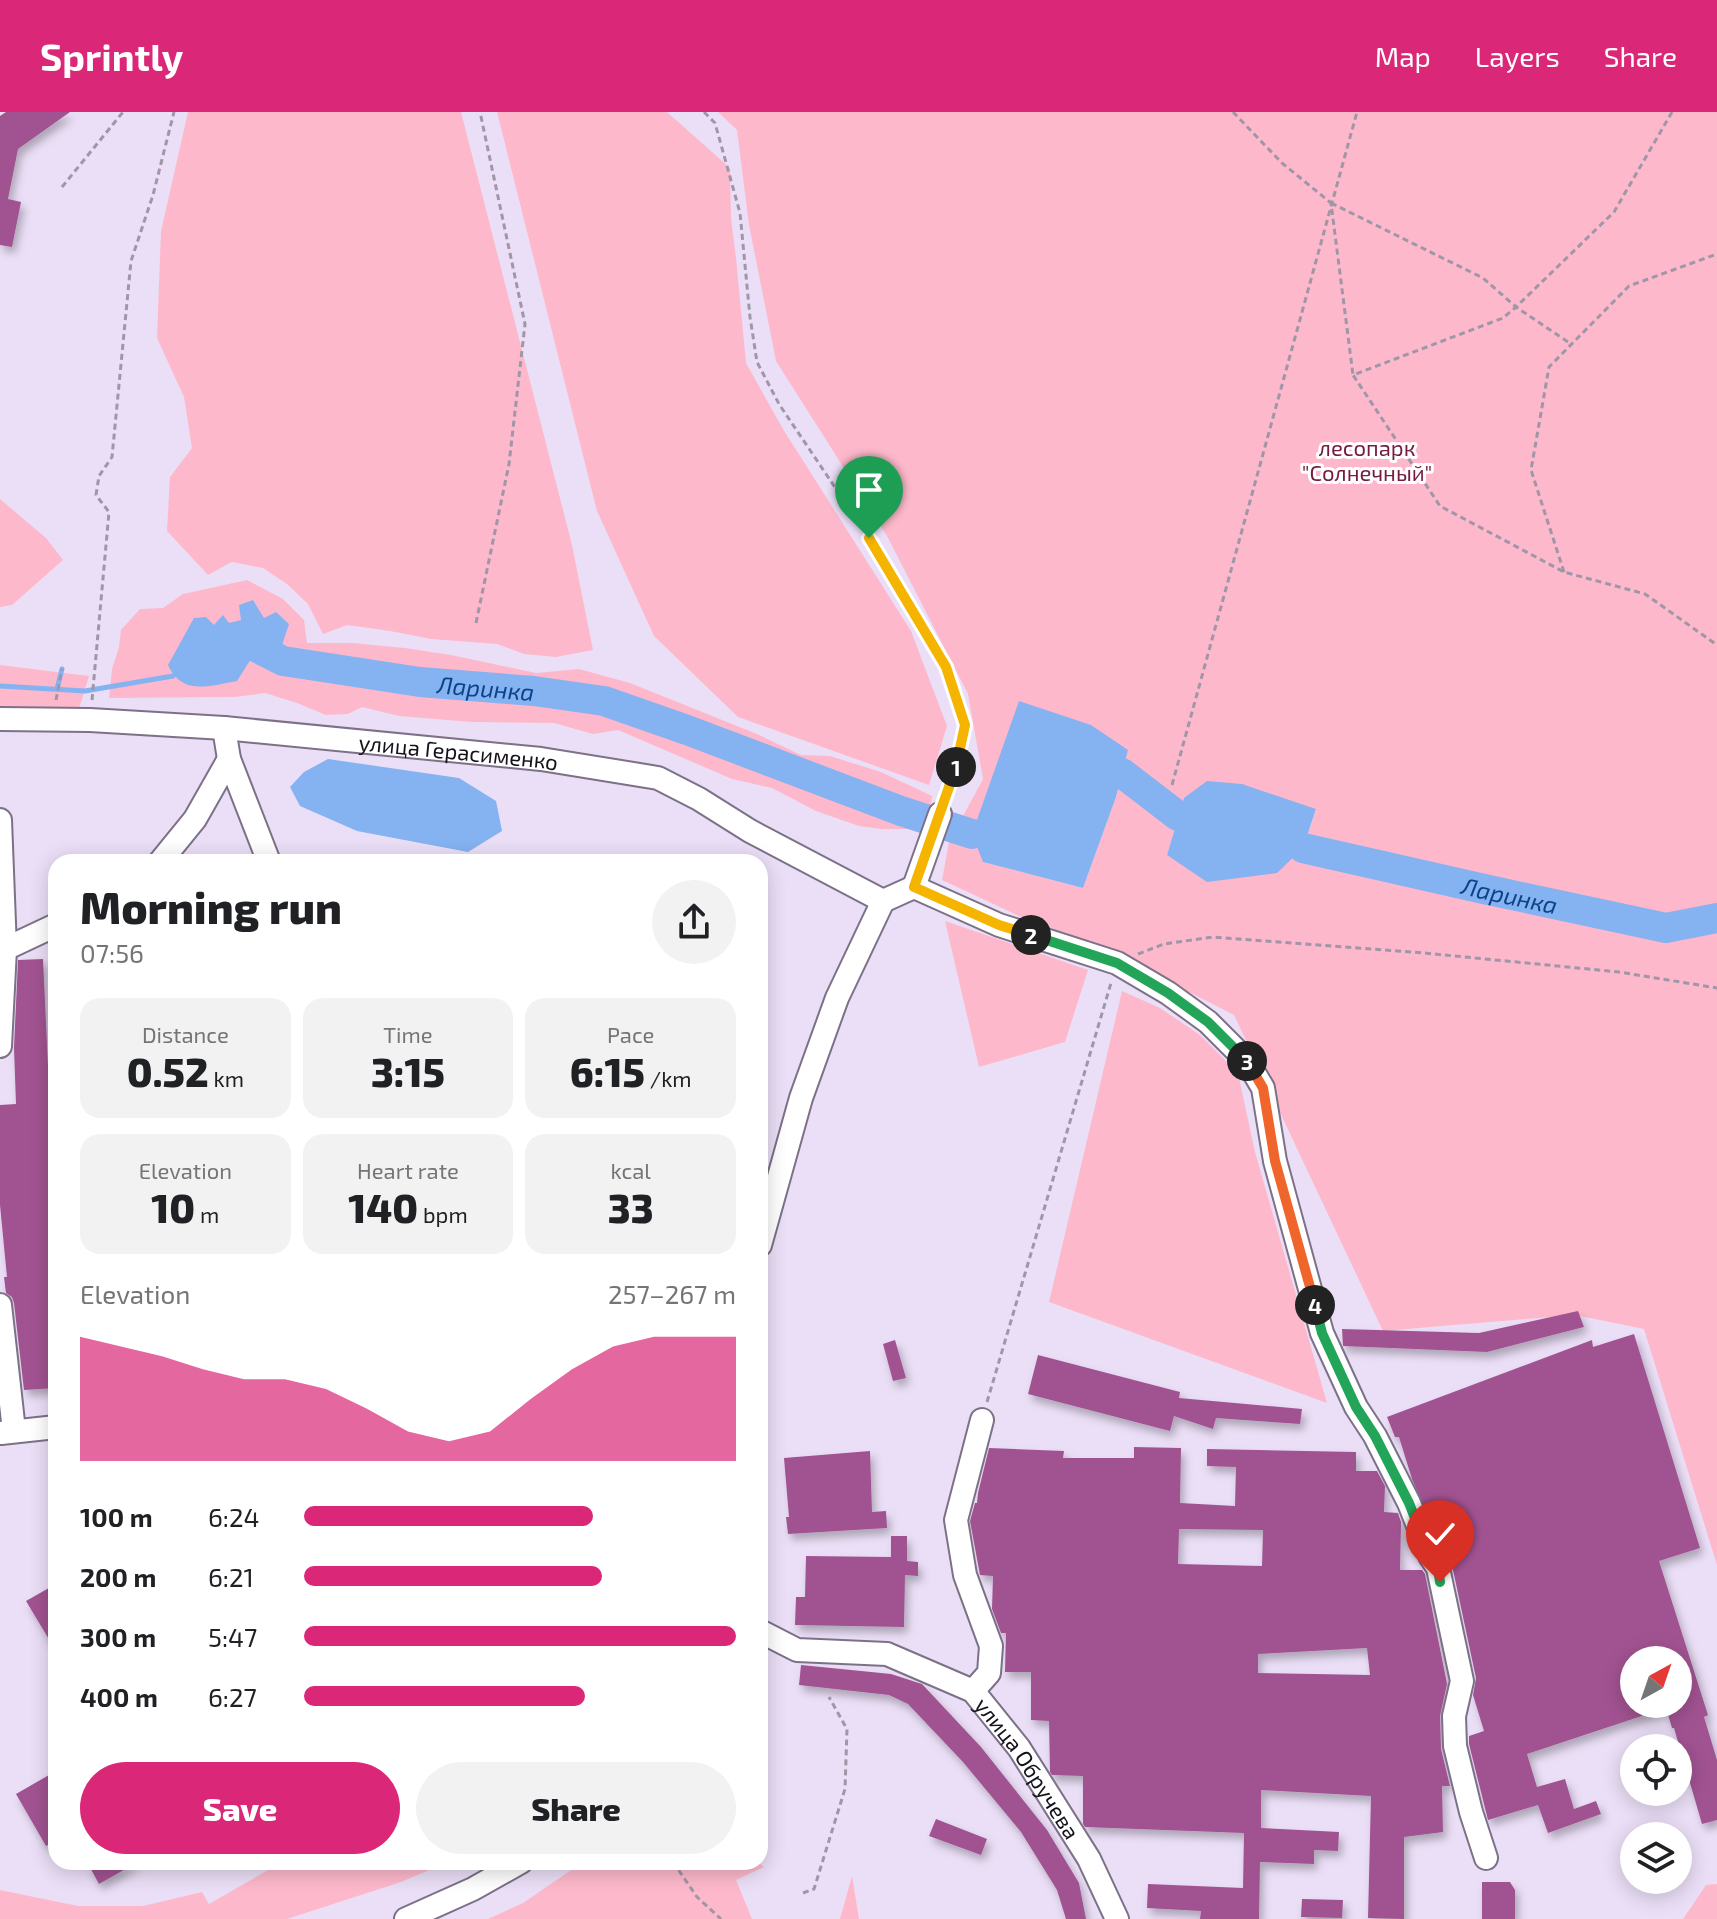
<!DOCTYPE html>
<html lang="en">
<head>
<meta charset="utf-8">
<style>
	:root { --surface:#fff; --page:#f2f2f2; --text:#202124; --muted:#757577; --accent:#db2777 }
	body { margin:0; font-family:"Exo 2",sans-serif; background:var(--page); color:var(--text); height:100vh; display:flex; flex-direction:column; font-size:30px; white-space:nowrap }
	* { box-sizing:border-box; margin:0 }
	p { font-size:26px; color:var(--muted) }
	.icon { flex:none; width:44px; height:44px; fill:none; stroke:currentColor; stroke-width:2; stroke-linecap:round; stroke-linejoin:round }
	.map { position:relative; flex:1; overflow:hidden }
	.side { position:absolute; left:48px; top:742px; width:720px; height:1016px; display:flex; flex-direction:column; background:var(--surface); border-radius:24px; box-shadow:0 4px 20px #0003 }
	.side>* { flex:none }
	.needle { width:52px; rotate:40deg }
	.buttons { position:absolute; left:1620px; top:1534px; display:grid; gap:16px }
	.buttons a { display:grid; place-items:center; width:72px; height:72px; border-radius:50%; background:var(--surface); box-shadow:0 4px 20px #0003; font-size:40px }
	.pin { position:absolute; display:grid; place-items:center; width:68px; height:68px; color:#fff; margin:-82px -34px; border-radius:50% 50% 50% 0; rotate:-45deg; box-shadow:0 0 8px #0007 }
	.pin .icon { rotate:45deg }
	.km { position:absolute; width:40px; height:40px; margin:-20px; border-radius:50%; background:#222; color:#fff; font-size:22px; line-height:40px; text-align:center }
	.round { display:grid; place-items:center; flex:none; width:84px; height:84px; border-radius:42px; background:var(--page) }
	.headline { display:flex; align-items:center; justify-content:space-between; height:136px; padding:0 32px }
	h1 { font-size:44px; font-weight:800; line-height:60px }
	.metrics { display:grid; grid-template-columns:repeat(3,1fr); gap:12px; height:136px; padding:8px 32px }
	.metrics div { display:grid; align-content:center; border-radius:20px; background:var(--page); text-align:center }
	.metrics b { font-size:40px; font-weight:800 }
	.metrics small { font-size:22px; font-weight:400 }
	.metrics p { font-size:22px }
	.chart { height:224px; padding:16px 32px }
	.chart p { display:flex; justify-content:space-between }
	.chart svg { width:100%; height:144px; margin-top:8px; fill:var(--accent); opacity:.7 }
	.button { display:flex; gap:16px; margin-top:auto; padding:16px 32px }
	.button a { flex:1; height:92px; border-radius:48px; background:var(--accent); color:#fff; font-size:32px; font-weight:800; line-height:92px; text-align:center }
	.button a+a { background:var(--page); color:var(--text) }
	ul { padding:0 32px; list-style:none; font-size:26px }
	li { display:grid; grid-template-columns:128px 96px 1fr; align-items:center; height:60px }
	li i { height:20px; border-radius:10px; background:var(--accent) }
	header { display:flex; align-items:center; gap:48px; box-sizing:border-box; height:112px; padding:0 40px; background:var(--accent); color:#fff }
	header strong { font-size:38px }
	nav { display:flex; gap:44px; margin-inline-start:auto; font-size:28px }
	.map>svg:first-child { display:block }
	.green { fill:#fdb9cb; fill-rule:evenodd }
	.water { fill:#85b2f1 }
	.lines { fill:none; stroke-linecap:round; stroke-linejoin:round }
	.stream { stroke:#85b2f1; stroke-width:5 }
	.river { stroke:#85b2f1; stroke-width:30 }
	.building { fill:#a15391; fill-rule:evenodd; filter:url(#shadow) }
	.minor-casing { stroke:#7c7187; stroke-width:26 }
	.path { stroke:#9f96a8; stroke-width:3; stroke-dasharray:6 4; stroke-linecap:butt }
	.minor { stroke:#fff; stroke-width:22 }
	.split-1-casing { stroke:#fff; stroke-width:16 }
	.split-2-casing { stroke:#fff; stroke-width:16 }
	.split-3-casing { stroke:#fff; stroke-width:16 }
	.split-4-casing { stroke:#fff; stroke-width:16 }
	.split-5-casing { stroke:#fff; stroke-width:16 }
	.split-1 { stroke:#f5b400; stroke-width:10 }
	.split-2 { stroke:#f5b400; stroke-width:10 }
	.split-3 { stroke:#22a559; stroke-width:10 }
	.split-4 { stroke:#f0652b; stroke-width:10 }
	.split-5 { stroke:#22a559; stroke-width:10 }
	.labels { text-anchor:middle; dominant-baseline:central; stroke-width:6; stroke-linejoin:round; paint-order:stroke }
	.park-label { font-size:22px; fill:#761c40; stroke:#fff }
	.street-label { font-size:22px; fill:#16121a; stroke:#fff }
	.water-label { font-size:24px; font-style:italic; fill:#0b4388; stroke:#fff }
</style>
</head>
<body>
<header>
<strong>Sprintly</strong>
<nav><a>Map</a><a>Layers</a><a>Share</a></nav>
</header>
<div class="map">
<svg width="1717" height="1807" viewBox="0 0 1717 1807">
	<defs>
		<filter id="shadow"><feDropShadow dx="3.5" dy="6" stdDeviation="4" flood-color="#0004"/></filter>
	</defs>
	<rect width="100%" height="100%" fill="#ebdff7"/>
	<g class="green">
		<polygon points="188,0 461,0 572,433 593,538 556,545 524,542 497,532 431,527 390,519 347,513 323,522 308,492 287,472 263,456 232,450 208,463 167,419 170,365 192,336 184,285 157,226 161,119"/>
		<polygon points="497,0 667,0 730,56 731,106 736,146 746,251 783,317 911,519 947,614 929,673 738,605 654,524 597,399"/>
		<path d="M718 0H1717V1453L1644 1217 1575 1203 1383 1219 1234 903 1095 832 1019 804 942 768 949 730 983 667 968 582 887 424 776 249 749 113 737 18ZM1128 638 1116 685 1083 776 983 750ZM1184 686 1316 697V698L1303 736 1167 743Z"/>
		<polygon points="0,387 46,426 63,448 12,493 0,495"/>
		<polygon points="247,468 283,487 304,508 307,531 352,531 405,536 451,543 536,561 579,557 630,571 757,622 801,643 830,644 881,660 932,684 930,698 925,712 915,717 881,717 859,714 816,699 772,676 732,667 618,618 593,622 554,611 471,610 399,604 362,595 348,602 326,603 297,591 265,581 234,585 109,586 112,557 119,535 121,518 140,497 163,496 183,482"/>
		<polygon points="0,553 89,564 79,597 0,596"/>
		<polygon points="945,809 1088,858 1065,930 979,955"/>
		<polygon points="1122,879 1160,896 1200,923 1238,961 1255,1040 1327,1291 1049,1190"/>
		<polygon points="282,1750 448,1750 401,1770 287,1807 0,1807 0,1778 78,1794 143,1794 202,1780 209,1792"/>
		<polygon points="583,1750 758,1750 764,1755 736,1768 752,1807 488,1807 523,1791"/>
		<polygon points="852,1764 859,1807 840,1807"/>
		<polygon points="1717,1772 1717,1807 1683,1807 1706,1773"/>
	</g>
	<g class="water">
		<path d="M253 488 264 506 276 500 289 512 283 530V549L258 553 251 547 237 569C209 574 182 584 168 553L194 506 206 505 214 513 223 503 229 511 241 508 239 493Z"/>
		<polygon points="1019,589 1091,613 1128,638 1116,685 1083,776 983,750 972,722"/>
		<polygon points="328,647 459,666 496,689 502,719 468,740 357,719 300,694 290,675 304,660"/>
		<polygon points="1207,669 1242,672 1316,697 1303,736 1277,761 1207,770 1167,743 1184,686"/>
	</g>
	<g class="lines">
		<g class="stream">
			<polyline points="0,574 85,579 173,564"/>
			<polyline points="57,577 62,557"/>
		</g>
		<g class="river">
			<path id="s1" d="M248 531 283 549 420 570 534 579 604 589 687 618 901 699 972 722"/>
			<polyline points="1122,661 1178,704"/>
			<path id="s2" d="M1303 736 1484 777 1666 816 1717 806"/>
		</g>
	</g>
	<g class="building">
		<polygon points="6,0 70,0 18,37 8,87 21,90 12,135 0,133 0,4"/>
		<polygon points="43,847 48,954 56,953 56,1276 24,1278 14,1191 12,1185 6,1181 4,1165 7,1165 0,1093 0,993 16,992 14,936 18,848"/>
		<polygon points="1578,1199 1584,1215 1487,1240 1343,1234 1342,1217 1479,1221"/>
		<path d="M1634 1222 1700 1436 1659 1449 1708 1603 1704 1605 1717 1648V1708L1702 1712 1674 1616H1672L1666 1596 1527 1642 1537 1675 1565 1667 1574 1697 1596 1689 1601 1702 1548 1721 1538 1693 1488 1708 1469 1632V1624L1484 1619 1473 1583 1476 1566 1452 1453 1442 1437 1412 1367 1399 1325H1395L1387 1305 1592 1228 1593 1235ZM1634 1548H1678V1592H1634Z"/>
		<polygon points="895,1228 906,1266 893,1269 883,1232"/>
		<polygon points="1038,1243 1180,1280 1179,1286 1302,1297 1300,1312 1216,1306 1213,1317 1174,1304 1170,1319 1028,1282"/>
		<path d="M1134 1335 1181 1336 1180 1391 1235 1394 1236 1355 1207 1354V1337L1356 1340V1359H1377L1385 1374 1384 1400 1398 1401 1401 1410 1400 1458H1422L1425 1462 1447 1572 1440 1604 1441 1637 1450 1674H1442L1443 1720 1404 1725V1807L1368 1806 1371 1684 1261 1678V1716L1339 1720 1338 1739 1314 1738V1752L1260 1750 1259 1807H1200L1201 1799 1147 1796 1148 1772 1243 1776 1244 1721 1085 1715 1083 1712V1664L1052 1663 1050 1660 1049 1609 1031 1608V1560H1005L1006 1521H1001L992 1497 993 1464 980 1463 970 1409 975 1391H977L978 1381 989 1336 1064 1339 1063 1346H1134ZM1179 1417 1263 1418 1262 1454 1178 1452ZM1367 1536 1370 1563 1258 1561V1542Z"/>
		<polygon points="870,1339 872,1400 886,1399 887,1416 788,1422 786,1405 789,1405 784,1346"/>
		<polygon points="891,1424 907,1424 907,1449 918,1450 918,1464 905,1463 904,1515 795,1513 796,1485 805,1485 806,1444 891,1445"/>
		<polygon points="56,1472 56,1539 26,1489"/>
		<polygon points="801,1553 891,1562 922,1572 981,1635 1047,1718 1079,1771 1086,1807 1066,1807 1057,1778 1021,1720 963,1650 908,1592 889,1583 799,1573"/>
		<polygon points="56,1659 56,1729 46,1734 16,1682"/>
		<polygon points="936,1707 987,1727 981,1743 929,1724"/>
		<polygon points="87,1750 138,1750 99,1772"/>
		<polygon points="1482,1770 1510,1770 1515,1778 1515,1807 1482,1807"/>
		<polygon points="1302,1787 1343,1788 1342,1806 1301,1805"/>
	</g>
	<g class="lines">
		<g class="minor-casing">
			<g id="minor">
				<path id="s3" d="M0 607 90 608 224 616 541 647 658 666 699 687 750 719 883 789"/>
				<polyline points="224,616 229,647 269,750"/>
				<polyline points="0,708 5,837 0,934"/>
				<polyline points="160,750 195,707 229,647"/>
				<polyline points="914,775 940,702"/>
				<polyline points="5,837 56,813"/>
				<polyline points="760,1133 801,986 837,886 883,789 914,775 999,813 1117,851 1168,881 1208,910 1247,949 1263,976 1275,1049 1322,1221 1356,1295 1375,1324 1409,1391 1430,1444 1438,1456 1462,1569 1454,1604 1455,1634 1471,1700 1486,1746"/>
				<polyline points="0,1193 14,1319"/>
				<polyline points="1,1321 56,1315"/>
				<path id="s4" d="M760 1519 797 1538 887 1542 973 1579 1019 1636 1089 1747 1117 1807"/>
				<polyline points="973,1579 989,1561 991,1534 965,1463 956,1408 982,1308"/>
				<polyline points="406,1807 473,1777 521,1750"/>
			</g>
		</g>
		<g class="path">
			<polyline points="704,0 715,11 740,101 750,205 757,250 779,292 869,426 946,555 965,613 955,659 946,683"/>
			<polyline points="1233,0 1282,51 1331,91 1353,263"/>
			<polyline points="1672,0 1614,100 1516,195 1503,206 1353,263 1440,394 1564,460 1645,482 1717,533"/>
			<polyline points="62,75 123,0"/>
			<polyline points="1331,91 1483,166 1516,195 1571,232"/>
			<polyline points="1564,460 1531,358 1549,255 1629,174 1717,142"/>
			<polyline points="476,511 509,352 525,212 480,0"/>
			<polyline points="56,588 62,557"/>
			<polyline points="92,588 109,400 96,383 99,364 112,345 131,149 153,83 174,0"/>
			<polyline points="1172,673 1357,0"/>
			<polyline points="1138,842 1164,832 1213,825 1424,841 1619,860 1717,876"/>
			<polyline points="987,1290 1111,871"/>
			<polyline points="673,1750 697,1785 721,1807"/>
			<polyline points="803,1781 814,1777 845,1677 847,1617 829,1585"/>
		</g>
		<use href="#minor" class="minor"/>
	</g>
	<g class="lines">
		<g class="split-1-casing">
			<polyline id="split-1" points="869,426 946,555 965,613 956,655"/>
		</g>
		<g class="split-2-casing">
			<polyline id="split-2" points="956,655 914,775 999,813 1031,823"/>
		</g>
		<g class="split-3-casing">
			<polyline id="split-3" points="1031,823 1117,851 1168,881 1208,910 1247,949"/>
		</g>
		<g class="split-4-casing">
			<polyline id="split-4" points="1247,949 1263,976 1275,1049 1315,1193"/>
		</g>
		<g class="split-5-casing">
			<polyline id="split-5" points="1315,1193 1322,1221 1356,1295 1375,1324 1409,1391 1430,1444 1438,1456 1440,1470"/>
		</g>
		<use href="#split-1" class="split-1"/>
		<use href="#split-2" class="split-2"/>
		<use href="#split-3" class="split-3"/>
		<use href="#split-4" class="split-4"/>
		<use href="#split-5" class="split-5"/>
	</g>
	<g class="labels">
		<g class="park-label">
			<text x="1367" y="335">лесопарк<tspan x="1367" dy="25">"Солнечный"</tspan></text>
		</g>
		<g class="street-label">
			<text stroke="none"><textPath href="#s3" startOffset="460">улица Герасименко</textPath></text>
			<text stroke="none"><textPath href="#s4" startOffset="320">улица Обручева</textPath></text>
		</g>
		<g class="water-label">
			<text stroke="none"><textPath href="#s1" startOffset="244">Ларинка</textPath></text>
			<text stroke="none"><textPath href="#s2" startOffset="212">Ларинка</textPath></text>
		</g>
	</g>
</svg>
<div class="buttons">
<a><svg class="needle" viewBox="-14 -14 28 28"><path d="M0-13l5 13h-10z" fill="#e53935"/><path d="M0 13l5-13h-10z" fill="#757577"/></svg></a>
<a><svg class="icon" aria-label="locate" viewBox="0 0 24 24"><circle cx="12" cy="12" r="6"/><path d="M12 2v4M12 18v4M2 12h4M18 12h4"/></svg></a>
<a><svg class="icon" aria-label="layers" viewBox="0 0 24 24"><path d="M12 4l9 5-9 5-9-5zM3 14l9 5 9-5"/></svg></a>
</div>
<div class="pin" style="left:869px;top:426px;background:#1e9e55"><svg class="icon" aria-label="arrive" viewBox="0 0 24 24"><path d="M6 21V4h12l-3 4 3 4H6"/></svg></div>
<div class="pin" style="left:1440px;top:1470px;background:#d93025"><svg class="icon" aria-label="check" viewBox="0 0 24 24"><path d="M5 12l5 5 9-10"/></svg></div>
<b class="km" style="left:956px;top:655px">1</b>
<b class="km" style="left:1031px;top:823px">2</b>
<b class="km" style="left:1247px;top:949px">3</b>
<b class="km" style="left:1315px;top:1193px">4</b>
<section class="side">
<div class="headline"><div><h1>Morning run</h1><p>07:56</p></div><a class="round"><svg class="icon" aria-label="share" viewBox="0 0 24 24"><path d="M12 15V3M7 8l5-5 5 5M5 13v7h14v-7"/></svg></a></div>
<div class="metrics">
<div><p>Distance</p><b>0.52<small> km</small></b></div>
<div><p>Time</p><b>3:15</b></div>
<div><p>Pace</p><b>6:15<small> /km</small></b></div>
</div>
<div class="metrics">
<div><p>Elevation</p><b>10<small> m</small></b></div>
<div><p>Heart rate</p><b>140<small> bpm</small></b></div>
<div><p>kcal</p><b>33</b></div>
</div>
<div class="chart"><p><span>Elevation</span>257–267 m</p>
<svg viewBox="0 0 160 44" preserveAspectRatio="none"><path d="M0 44V6L10 9L20 12L30 16L40 19L50 19L60 22L70 28L80 35L90 38L100 35L110 25L120 16L130 9L140 6L150 6L160 6V44z"/></svg>
</div>
<ul>
<li><b>100 m</b>6:24<i style="width:67%"></i></li>
<li><b>200 m</b>6:21<i style="width:69%"></i></li>
<li><b>300 m</b>5:47<i style="width:100%"></i></li>
<li><b>400 m</b>6:27<i style="width:65%"></i></li>
</ul>
<div class="button"><a>Save</a><a>Share</a></div>
</section>
</div>
</body>
</html>
